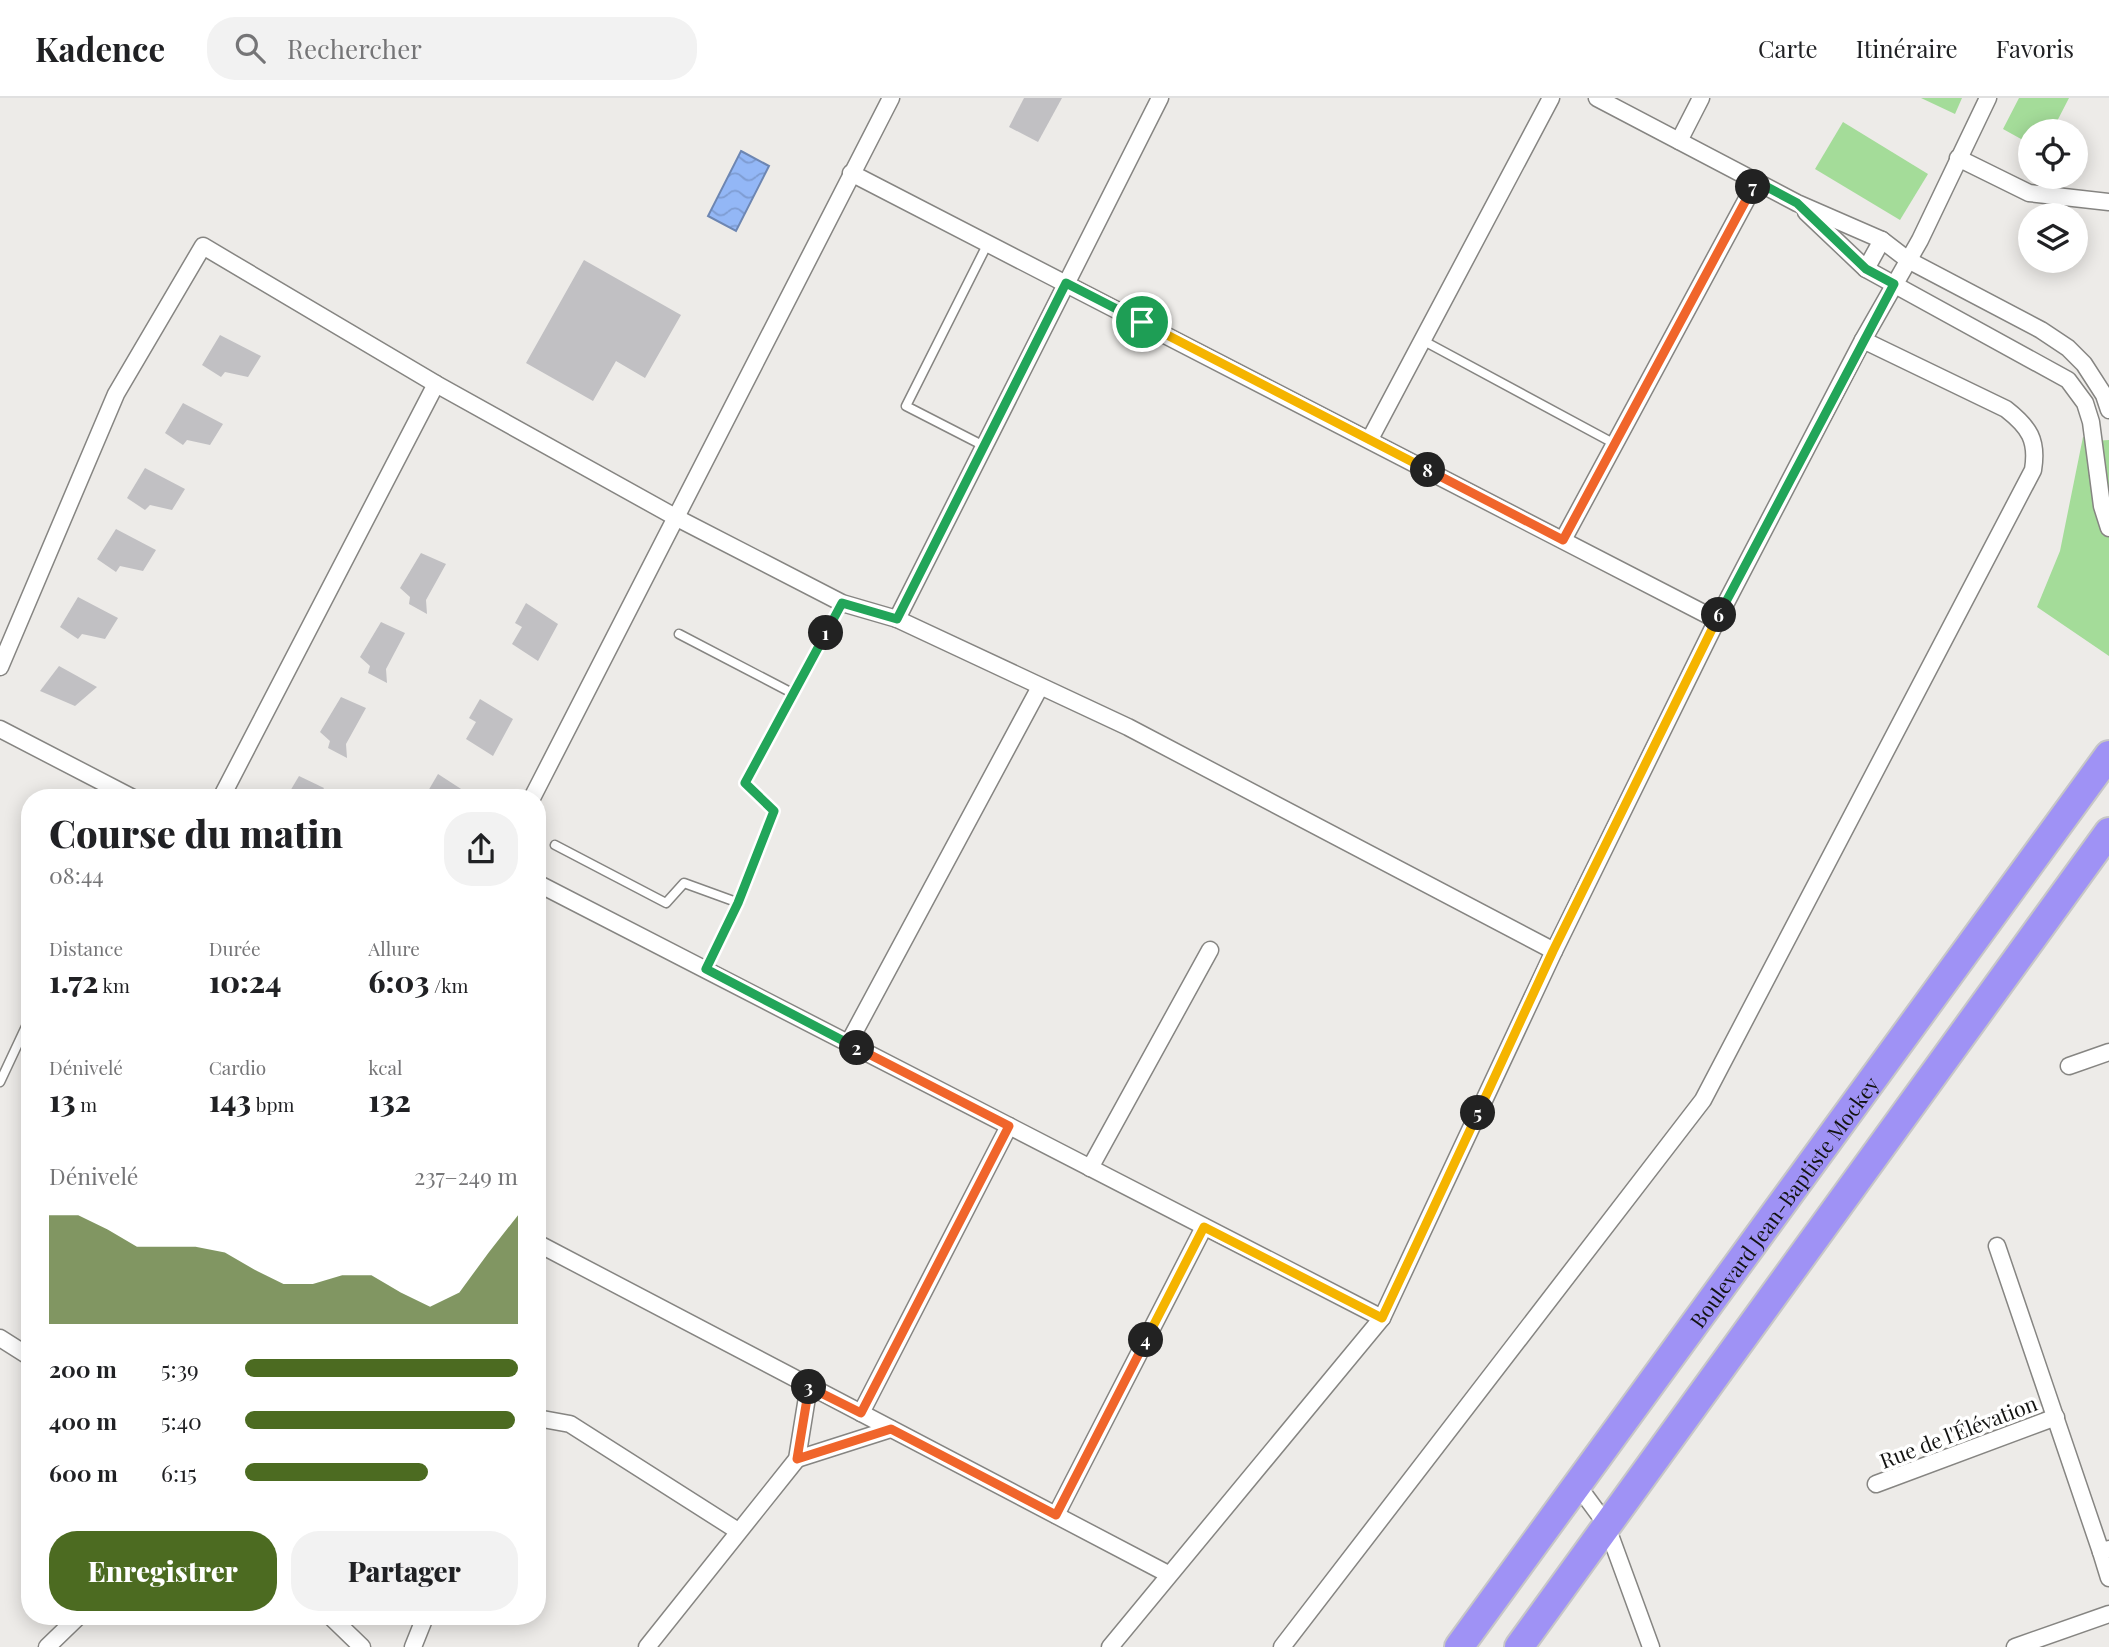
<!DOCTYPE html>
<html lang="fr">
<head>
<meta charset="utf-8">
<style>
	:root { --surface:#fff; --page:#f2f2f2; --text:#202124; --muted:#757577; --line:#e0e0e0; --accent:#4c6b21 }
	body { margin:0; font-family:"Playfair Display",serif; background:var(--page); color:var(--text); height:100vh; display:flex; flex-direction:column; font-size:26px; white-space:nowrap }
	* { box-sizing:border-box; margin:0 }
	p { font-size:23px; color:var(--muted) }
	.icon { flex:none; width:38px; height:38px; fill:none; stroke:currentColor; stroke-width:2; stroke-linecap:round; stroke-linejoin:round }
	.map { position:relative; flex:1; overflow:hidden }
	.details { position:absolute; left:21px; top:691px; width:525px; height:836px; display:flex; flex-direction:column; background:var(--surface); border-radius:28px; box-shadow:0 4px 18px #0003 }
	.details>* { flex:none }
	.fabs { position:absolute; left:2018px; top:21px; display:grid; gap:14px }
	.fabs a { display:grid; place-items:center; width:70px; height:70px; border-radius:50%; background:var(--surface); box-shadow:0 4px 18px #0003; font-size:35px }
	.pin { position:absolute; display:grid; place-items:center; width:60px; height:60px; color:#fff; margin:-30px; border:4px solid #fff; border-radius:50%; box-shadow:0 2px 7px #0007 }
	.km { position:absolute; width:35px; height:35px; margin:-18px; border-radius:50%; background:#222; color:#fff; font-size:19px; line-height:35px; text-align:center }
	.round { display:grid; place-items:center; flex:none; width:74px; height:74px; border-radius:28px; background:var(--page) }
	.overview { display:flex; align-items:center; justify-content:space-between; height:119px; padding:0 28px }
	h1 { font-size:38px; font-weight:800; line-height:52px }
	.metrics { display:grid; grid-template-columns:repeat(3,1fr); gap:10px; height:119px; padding:7px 28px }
	.metrics div { display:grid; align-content:center }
	.metrics b { font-size:30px; font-weight:800 }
	.metrics small { font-size:19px; font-weight:400 }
	.metrics p { font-size:19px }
	.chart { height:196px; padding:14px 28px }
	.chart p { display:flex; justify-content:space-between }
	.chart svg { width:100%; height:126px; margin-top:7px; fill:var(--accent); opacity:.7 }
	.action { display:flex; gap:14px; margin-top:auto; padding:14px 28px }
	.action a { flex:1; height:80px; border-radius:28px; background:var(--accent); color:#fff; font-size:28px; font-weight:800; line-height:80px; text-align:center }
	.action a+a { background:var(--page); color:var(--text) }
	ul { padding:0 28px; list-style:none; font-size:23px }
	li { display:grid; grid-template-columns:112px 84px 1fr; align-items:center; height:52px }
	li i { height:18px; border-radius:9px; background:var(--accent) }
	header { display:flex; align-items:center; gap:42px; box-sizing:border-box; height:98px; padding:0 35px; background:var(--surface); border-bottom:2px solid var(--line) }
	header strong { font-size:33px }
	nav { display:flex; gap:38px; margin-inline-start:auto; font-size:24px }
	.search { width:490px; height:63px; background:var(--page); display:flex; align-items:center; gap:18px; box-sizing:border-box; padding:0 24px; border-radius:28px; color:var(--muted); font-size:26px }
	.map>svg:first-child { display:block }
	.green { fill:#a4dc99 }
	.water { fill:url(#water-waves); stroke:#6d86b2; stroke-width:2 }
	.building { fill:#c1c0c3 }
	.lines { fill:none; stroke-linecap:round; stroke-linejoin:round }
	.lane-casing { stroke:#868582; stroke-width:11 }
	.street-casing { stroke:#868582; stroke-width:19 }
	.highway-casing { stroke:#c6c6c6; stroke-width:32 }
	.lane { stroke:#fff; stroke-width:8 }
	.street { stroke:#fff; stroke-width:16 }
	.highway { stroke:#9f92f5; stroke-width:28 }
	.split-1-casing { stroke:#fff; stroke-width:14 }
	.split-2-casing { stroke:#fff; stroke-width:14 }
	.split-3-casing { stroke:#fff; stroke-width:14 }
	.split-4-casing { stroke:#fff; stroke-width:14 }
	.split-5-casing { stroke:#fff; stroke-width:14 }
	.split-6-casing { stroke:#fff; stroke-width:14 }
	.split-7-casing { stroke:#fff; stroke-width:14 }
	.split-8-casing { stroke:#fff; stroke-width:14 }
	.split-9-casing { stroke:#fff; stroke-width:14 }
	.split-1 { stroke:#22a559; stroke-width:9 }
	.split-2 { stroke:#22a559; stroke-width:9 }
	.split-3 { stroke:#f0652b; stroke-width:9 }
	.split-4 { stroke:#f0652b; stroke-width:9 }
	.split-5 { stroke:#f5b400; stroke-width:9 }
	.split-6 { stroke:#f5b400; stroke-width:9 }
	.split-7 { stroke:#22a559; stroke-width:9 }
	.split-8 { stroke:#f0652b; stroke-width:9 }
	.split-9 { stroke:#f5b400; stroke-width:9 }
	.labels { text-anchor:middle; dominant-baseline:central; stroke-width:7; stroke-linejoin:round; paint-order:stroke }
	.street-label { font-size:21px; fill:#131312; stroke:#fff }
</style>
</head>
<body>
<header>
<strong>Kadence</strong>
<div class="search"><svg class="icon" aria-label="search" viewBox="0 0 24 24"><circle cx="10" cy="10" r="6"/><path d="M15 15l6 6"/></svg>Rechercher</div>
<nav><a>Carte</a><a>Itinéraire</a><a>Favoris</a></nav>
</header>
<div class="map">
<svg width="2109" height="1549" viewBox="0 0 2109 1549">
	<defs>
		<pattern id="water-waves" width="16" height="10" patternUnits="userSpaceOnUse" patternTransform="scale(1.75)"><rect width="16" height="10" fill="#93b7f6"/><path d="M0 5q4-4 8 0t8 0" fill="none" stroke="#7e9cd2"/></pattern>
	</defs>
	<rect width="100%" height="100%" fill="#edebe8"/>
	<g class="green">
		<polygon points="1921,0 1962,0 1955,16"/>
		<polygon points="2019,0 2069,0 2052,33 2030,33 2030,46 2003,31"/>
		<polygon points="1843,24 1928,76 1900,122 1815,71"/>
		<polygon points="2083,339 2092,343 2109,342 2109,558 2037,509 2060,453"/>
	</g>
	<polygon class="water" points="741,53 769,68 736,133 708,118"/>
	<g class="building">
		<polygon points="1024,0 1062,0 1038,44 1009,29"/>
		<polygon points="584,162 681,217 645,280 616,263 593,303 526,265"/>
		<polygon points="220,237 261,258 248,279 225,274 221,279 202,267"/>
		<polygon points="183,305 223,326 210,347 187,342 183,347 165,335"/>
		<polygon points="145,370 185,391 172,412 150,407 145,412 127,400"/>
		<polygon points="116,431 156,452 143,473 120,468 116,474 97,461"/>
		<polygon points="421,455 446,466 426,502 427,516 409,506 410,499 400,490"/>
		<polygon points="78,499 118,520 105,541 82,536 78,541 60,529"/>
		<polygon points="526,505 558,526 538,563 512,546 522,529 515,525"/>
		<polygon points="381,524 405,535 386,571 387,585 368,575 370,568 360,559"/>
		<polygon points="59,568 97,589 75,608 40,593"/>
		<polygon points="341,599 366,610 346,646 347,660 328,650 330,643 320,634"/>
		<polygon points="480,601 513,621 493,658 466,641 476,624 469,620"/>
		<polygon points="438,676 475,700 424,700"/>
		<polygon points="299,678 324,690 318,700 286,700"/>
	</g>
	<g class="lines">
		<g class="lane-casing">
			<g id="lane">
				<polyline points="1422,242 1615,346"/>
				<polyline points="984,348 906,308 988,145"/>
				<polyline points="679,536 794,596"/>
				<polyline points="555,747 666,805 684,785 739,805"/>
				<polyline points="706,871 739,805 774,713 745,685 842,505"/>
				<polyline points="0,984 30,920"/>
			</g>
		</g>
		<g class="street-casing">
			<g id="street">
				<polyline points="1597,0 1797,105 1882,142 1908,162 2041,232 2068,250 2084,266 2104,297 2109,312"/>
				<polyline points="1679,43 1701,0"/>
				<polyline points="1958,60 2029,95 2109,104"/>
				<polyline points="851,75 1717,522"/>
				<polyline points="1806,114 1866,171 2068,282 2085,305 2091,324 2102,408 2109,430"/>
				<polyline points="1866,171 1882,142"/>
				<polyline points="1370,341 1551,0"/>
				<polyline points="1563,442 1756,84"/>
				<polyline points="897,521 1160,0"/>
				<polyline points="0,569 116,296 203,148 436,286 677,420 842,505 897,521 1128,629 1554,853"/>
				<polyline points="0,631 133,700"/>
				<polyline points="221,700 436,286"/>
				<polyline points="532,700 891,0"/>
				<polyline points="537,785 1382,1220"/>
				<polyline points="848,946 1040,589"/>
				<polyline points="2069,968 2109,954"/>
				<polyline points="1090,1070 1210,852"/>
				<polyline points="537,1145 1168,1476"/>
				<polyline points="1997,1148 2101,1454"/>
				<polyline points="0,1240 30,1259"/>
				<polyline points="861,1315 1009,1028"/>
				<polyline points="537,1320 570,1326 738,1433"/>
				<polyline points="797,1361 891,1331"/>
				<polyline points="1876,1386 2056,1319"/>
				<polyline points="1578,1388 1606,1426 1651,1549"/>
				<polyline points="1056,1417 1204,1129"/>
				<polyline points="2109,1451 2101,1454 2109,1480"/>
				<polyline points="331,1519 362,1549"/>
				<polyline points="47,1549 78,1519"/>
				<polyline points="413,1549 425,1519"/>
				<polyline points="647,1549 797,1361 809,1287"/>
				<polyline points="1110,1549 1382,1220 1554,853 1717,522 1863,242 1920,142 1988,0"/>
				<path d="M1282 1549 1703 1002 2033 372C2038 342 2029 329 2006 311L1863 242"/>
				<polyline points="2015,1549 2109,1516"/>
			</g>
		</g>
		<g class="highway-casing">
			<g id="highway">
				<path id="s1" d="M1459 1549 2109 657"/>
				<polyline points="1519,1549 2109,734"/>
			</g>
		</g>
		<use href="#lane" class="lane"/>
		<use href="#street" class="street"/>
		<use href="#highway" class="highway"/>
	</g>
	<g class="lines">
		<g class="split-1-casing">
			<polyline id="split-1" points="826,535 842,505 897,521 1066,185 1142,224"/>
		</g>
		<g class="split-2-casing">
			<polyline id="split-2" points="826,535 745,685 774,713 738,805 706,871 857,950"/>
		</g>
		<g class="split-3-casing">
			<polyline id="split-3" points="809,1289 861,1315 1009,1028 857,950"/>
		</g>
		<g class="split-4-casing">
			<polyline id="split-4" points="809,1289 797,1361 891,1331 1056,1417 1146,1242"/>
		</g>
		<g class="split-5-casing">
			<polyline id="split-5" points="1146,1242 1204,1129 1382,1220 1478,1015"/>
		</g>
		<g class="split-6-casing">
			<polyline id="split-6" points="1478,1015 1553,853 1719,517"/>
		</g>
		<g class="split-7-casing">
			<polyline id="split-7" points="1719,517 1894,186 1866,171 1797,105 1756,83 1753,89"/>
		</g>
		<g class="split-8-casing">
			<polyline id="split-8" points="1428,372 1563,442 1753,89"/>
		</g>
		<g class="split-9-casing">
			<polyline id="split-9" points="1142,224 1428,372"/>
		</g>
		<use href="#split-1" class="split-1"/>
		<use href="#split-2" class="split-2"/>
		<use href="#split-3" class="split-3"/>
		<use href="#split-4" class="split-4"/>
		<use href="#split-5" class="split-5"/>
		<use href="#split-6" class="split-6"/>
		<use href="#split-7" class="split-7"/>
		<use href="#split-8" class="split-8"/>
		<use href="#split-9" class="split-9"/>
	</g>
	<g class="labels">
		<g class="street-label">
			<text stroke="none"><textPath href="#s1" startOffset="551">Boulevard Jean-Baptiste Mockey</textPath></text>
			<text transform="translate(1958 1333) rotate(-21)">Rue de l'Élévation</text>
		</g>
	</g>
</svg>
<div class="fabs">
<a><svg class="icon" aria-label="locate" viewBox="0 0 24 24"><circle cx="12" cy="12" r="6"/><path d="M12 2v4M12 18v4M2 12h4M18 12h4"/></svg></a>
<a><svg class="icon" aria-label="layers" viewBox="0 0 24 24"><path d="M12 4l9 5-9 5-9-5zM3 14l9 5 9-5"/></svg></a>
</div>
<div class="pin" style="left:1142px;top:224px;background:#1e9e55"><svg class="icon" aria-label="arrive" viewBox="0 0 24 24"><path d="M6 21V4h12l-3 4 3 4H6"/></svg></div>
<b class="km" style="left:826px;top:535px">1</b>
<b class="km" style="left:857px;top:950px">2</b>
<b class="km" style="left:809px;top:1289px">3</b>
<b class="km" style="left:1146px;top:1242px">4</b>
<b class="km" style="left:1478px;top:1015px">5</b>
<b class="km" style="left:1719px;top:517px">6</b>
<b class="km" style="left:1753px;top:89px">7</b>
<b class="km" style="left:1428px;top:372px">8</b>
<section class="details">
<div class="overview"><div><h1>Course du matin</h1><p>08:44</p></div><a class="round"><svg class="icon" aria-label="share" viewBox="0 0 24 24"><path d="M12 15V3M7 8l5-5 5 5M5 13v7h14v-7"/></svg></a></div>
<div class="metrics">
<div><p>Distance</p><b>1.72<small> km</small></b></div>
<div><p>Durée</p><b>10:24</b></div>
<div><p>Allure</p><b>6:03<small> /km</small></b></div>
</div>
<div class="metrics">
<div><p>Dénivelé</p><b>13<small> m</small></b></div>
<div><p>Cardio</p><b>143<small> bpm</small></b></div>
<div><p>kcal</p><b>132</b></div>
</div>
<div class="chart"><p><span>Dénivelé</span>237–249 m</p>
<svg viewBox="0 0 160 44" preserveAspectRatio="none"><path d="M0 44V6L10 6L20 11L30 17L40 17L50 17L60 19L70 25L80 30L90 30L100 27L110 27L120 33L130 38L140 33L150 19L160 6V44z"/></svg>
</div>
<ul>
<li><b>200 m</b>5:39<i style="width:100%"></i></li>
<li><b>400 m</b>5:40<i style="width:99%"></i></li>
<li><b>600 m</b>6:15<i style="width:67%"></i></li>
</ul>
<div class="action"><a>Enregistrer</a><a>Partager</a></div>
</section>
</div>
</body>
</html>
